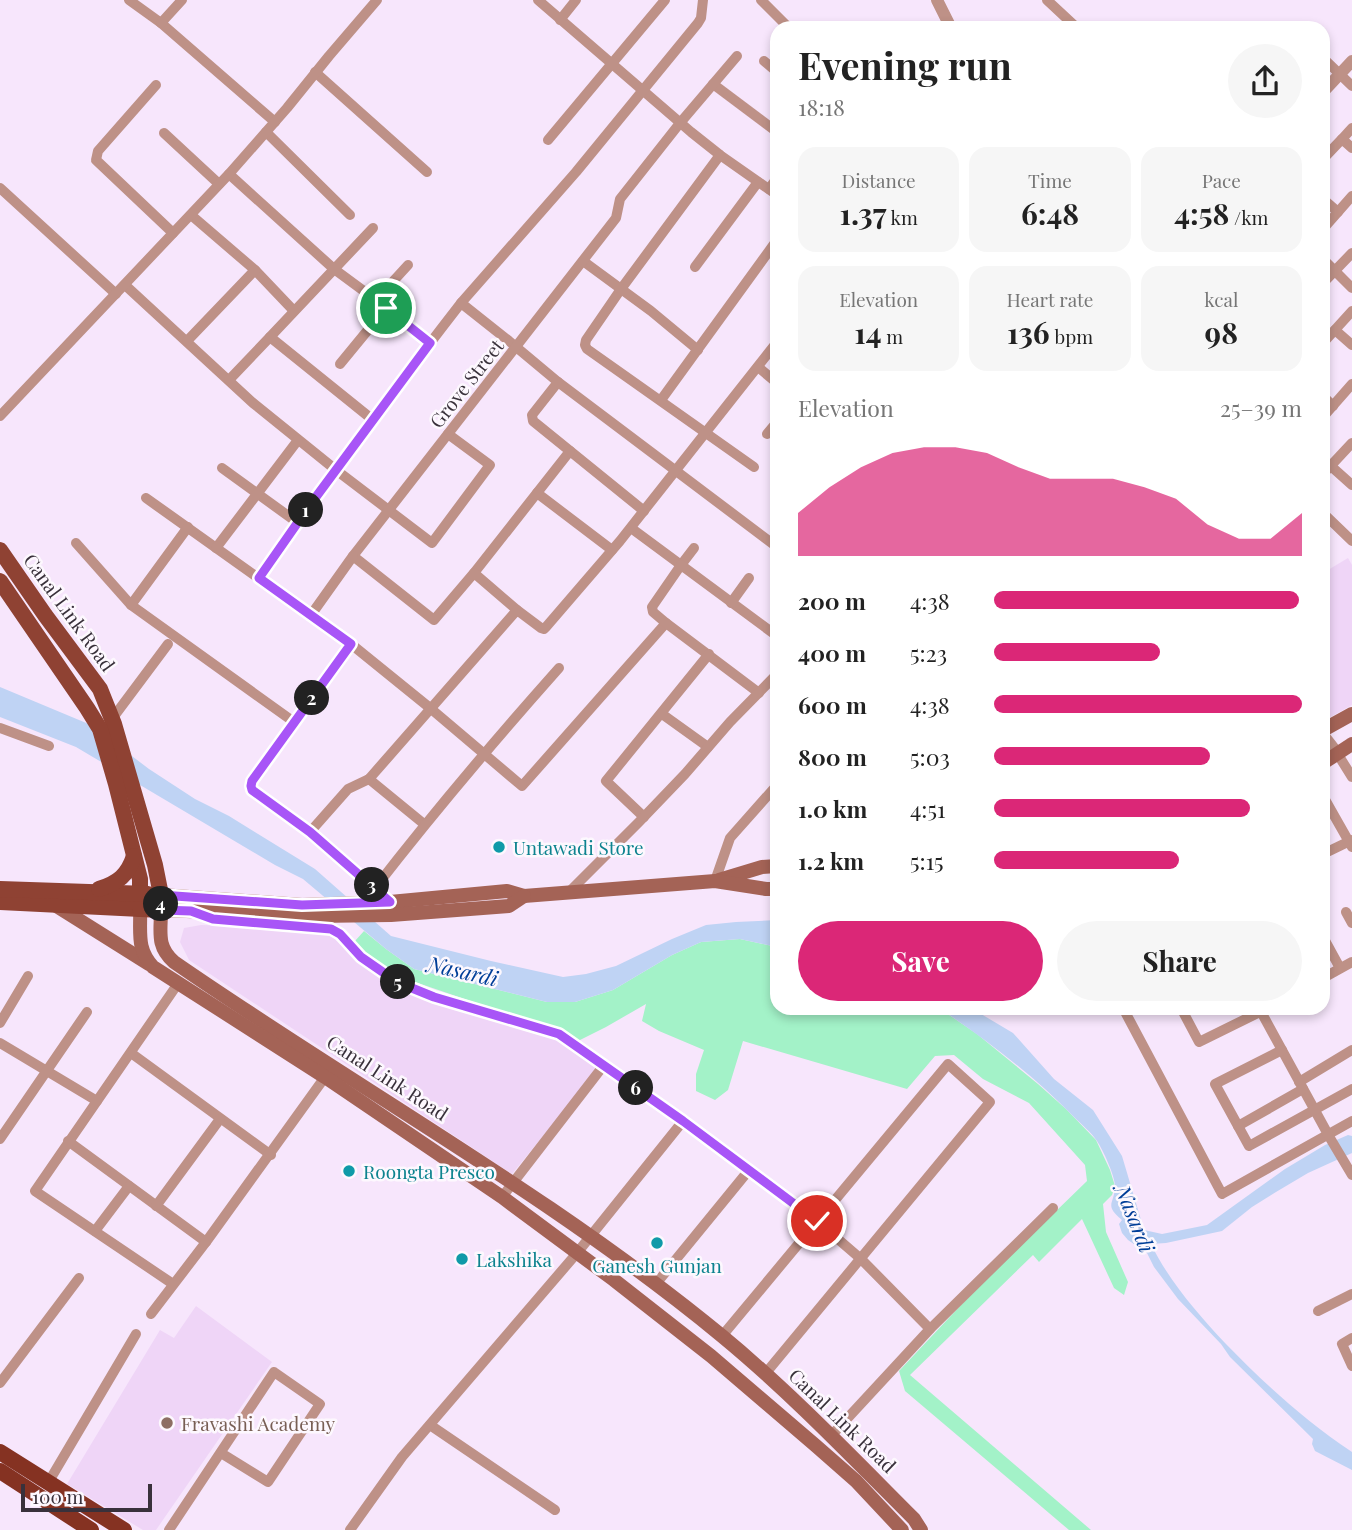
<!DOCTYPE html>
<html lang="en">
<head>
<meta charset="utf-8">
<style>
	:root { --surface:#fff; --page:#f6f6f6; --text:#222; --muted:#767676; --accent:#db2777 }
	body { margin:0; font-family:"Playfair Display",serif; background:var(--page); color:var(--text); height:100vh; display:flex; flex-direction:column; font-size:26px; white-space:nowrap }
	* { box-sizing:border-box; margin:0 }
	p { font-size:23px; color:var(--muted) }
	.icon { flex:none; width:38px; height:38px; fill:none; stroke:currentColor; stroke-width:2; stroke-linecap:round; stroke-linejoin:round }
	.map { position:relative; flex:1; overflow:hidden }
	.sheet { position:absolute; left:770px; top:21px; width:560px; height:994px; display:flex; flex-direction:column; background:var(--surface); border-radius:21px; box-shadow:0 4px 10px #0003 }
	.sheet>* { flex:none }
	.scale { position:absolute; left:21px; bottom:18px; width:131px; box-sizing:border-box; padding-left:7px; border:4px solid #39313b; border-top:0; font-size:19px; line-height:24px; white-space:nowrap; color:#39313b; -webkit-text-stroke:5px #fdf8fe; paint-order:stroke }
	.pin { position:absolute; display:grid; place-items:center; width:60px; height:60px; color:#fff; margin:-30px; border:4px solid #fff; border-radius:50%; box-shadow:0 2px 7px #0007 }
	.km { position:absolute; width:35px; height:35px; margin:-18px; border-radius:50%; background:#222; color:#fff; font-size:19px; line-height:35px; text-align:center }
	.round { display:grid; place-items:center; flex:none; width:74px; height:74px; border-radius:37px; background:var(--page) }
	.summary { display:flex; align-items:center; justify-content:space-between; height:119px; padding:0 28px }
	h1 { font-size:38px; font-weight:700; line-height:52px }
	.stats { display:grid; grid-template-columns:repeat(3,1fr); gap:10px; height:119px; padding:7px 28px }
	.stats div { display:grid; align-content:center; border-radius:18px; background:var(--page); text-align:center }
	.stats b { font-size:30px; font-weight:700 }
	.stats small { font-size:19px; font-weight:400 }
	.stats p { font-size:19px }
	.chart { height:196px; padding:14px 28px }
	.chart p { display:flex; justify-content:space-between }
	.chart svg { width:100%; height:126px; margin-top:7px; fill:var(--accent); opacity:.7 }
	.action { display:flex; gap:14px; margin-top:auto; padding:14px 28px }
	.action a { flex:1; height:80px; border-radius:42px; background:var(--accent); color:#fff; font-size:28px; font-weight:700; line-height:80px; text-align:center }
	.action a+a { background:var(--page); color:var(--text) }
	ul { padding:0 28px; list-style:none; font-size:23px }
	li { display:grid; grid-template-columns:112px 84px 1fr; align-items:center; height:52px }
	li i { height:18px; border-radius:9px; background:var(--accent) }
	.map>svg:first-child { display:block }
	.built { fill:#efd5f7 }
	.green { fill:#a3f2c8 }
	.water { fill:#bfd3f4 }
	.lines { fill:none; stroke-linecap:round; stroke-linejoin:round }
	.minor { stroke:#be9187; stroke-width:10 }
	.tertiary { stroke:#be9187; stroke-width:12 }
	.secondary { stroke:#a46356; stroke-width:14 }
	.primary { stroke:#8f4233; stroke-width:16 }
	.trunk { stroke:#853222; stroke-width:16 }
	.route-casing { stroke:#fff; stroke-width:14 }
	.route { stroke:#a855f7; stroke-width:9 }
	.culture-dot { fill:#0f9aa8; stroke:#fdf8fe; stroke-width:2.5 }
	.education-dot { fill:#8d6e63; stroke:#fdf8fe; stroke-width:2.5 }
	.labels { text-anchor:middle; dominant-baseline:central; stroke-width:5; stroke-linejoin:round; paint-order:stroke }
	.street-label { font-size:19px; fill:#39313b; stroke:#fdf8fe }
	.culture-label { font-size:19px; fill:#0d838f; stroke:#fdf8fe; text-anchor:start }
	.education-label { font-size:19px; fill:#785e54; stroke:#fdf8fe; text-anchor:start }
	.water-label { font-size:21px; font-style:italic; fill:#003e98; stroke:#fdf8fe }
</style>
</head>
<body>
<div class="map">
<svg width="1352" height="1530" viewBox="0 0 1352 1530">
	<rect width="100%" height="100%" fill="#f7e6fc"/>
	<g class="built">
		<polygon points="1348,558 1352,565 1352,705 1325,720 1323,716 1323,573"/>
		<polygon points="201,925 324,929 368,970 434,1004 555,1035 600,1066 512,1174 189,960 180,942 184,928"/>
		<polygon points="196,1306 272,1362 156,1530 143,1530 67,1484 160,1330 174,1338"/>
	</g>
	<polygon class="green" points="364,931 386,949 414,969 547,1002 575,1002 613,990 672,955 701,942 740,939 777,947 777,1008 939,1008 977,1034 1038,1084 1066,1109 1096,1140 1110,1170 1115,1186 1112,1195 1103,1204 1106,1232 1128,1282 1124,1295 1114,1288 1082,1219 1039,1262 1033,1255 910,1375 1091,1530 1069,1530 905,1391 899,1371 979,1286 1087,1181 1085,1165 1029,1103 983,1079 954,1055 935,1056 907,1089 743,1041 728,1090 715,1100 696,1091 696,1074 704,1050 659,1031 642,1021 646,1004 606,1027 578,1041 549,1028 412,981 371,959 355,941"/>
	<g class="water">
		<polygon points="0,687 91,725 149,769 195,799 229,816 315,869 391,936 491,961 563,977 586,974 616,966 672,939 706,925 736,922 777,920 777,947 740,939 701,942 672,955 613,990 575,1002 547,1002 414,969 386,949 303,879 275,865 76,747 0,717"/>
		<path d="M939 1008H971L1013 1033 1054 1079 1093 1110 1122 1156 1144 1230 1162 1234 1207 1225 1285 1169 1325 1145 1348 1135 1352 1136V1153L1308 1173 1276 1192 1252 1207 1222 1231 1166 1243 1151 1244C1169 1281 1197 1313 1225 1343 1266 1385 1303 1419 1352 1452V1470L1315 1451 1312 1444 1313 1439 1230 1357 1221 1344 1178 1299 1154 1267 1147 1253 1128 1240 1122 1233 1119 1224 1122 1220C1103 1204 1115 1204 1115 1186 1115 1176 1103 1150 1097 1141 1091 1132 1082 1125 1074 1117 1034 1076 987 1040 939 1008Z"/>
	</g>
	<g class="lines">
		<g class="minor">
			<polyline points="129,0 161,23 275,122"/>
			<polyline points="538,0 691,132 720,155 777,195"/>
			<polyline points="761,0 789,28"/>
			<polyline points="1047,0 1077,28"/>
			<polyline points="560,20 576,0"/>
			<polyline points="161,23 182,0"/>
			<polyline points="1323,58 1352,86"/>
			<polyline points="764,61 777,72"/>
			<polyline points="315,72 427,172"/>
			<polyline points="713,84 777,132"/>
			<polyline points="156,85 98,151 96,160 173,233"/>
			<polyline points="266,132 350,215"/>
			<polyline points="164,133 219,184"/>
			<polyline points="1342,139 1352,128"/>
			<polyline points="548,140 665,0"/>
			<polyline points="720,155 621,289 586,340 585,345 587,349 754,467"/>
			<polyline points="1323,159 1342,139 1352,148"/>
			<polyline points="229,174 334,269 376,300 430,343"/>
			<polyline points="0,188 116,294"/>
			<polyline points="769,189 777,178"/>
			<polyline points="1323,199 1338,212"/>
			<polyline points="191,215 255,270 294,311"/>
			<polyline points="1323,229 1352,196"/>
			<polyline points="1323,259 1352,288"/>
			<polyline points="583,261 651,311 698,350"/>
			<polyline points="695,267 758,182"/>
			<polyline points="1323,283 1352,253"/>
			<polyline points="125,285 253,403 336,470 432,543 490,465 448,434"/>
			<polyline points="376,300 408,265"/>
			<polyline points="461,303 576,172 698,23 701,18 703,0"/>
			<polyline points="1335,330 1352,345"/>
			<polyline points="187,341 255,270"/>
			<polyline points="1323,343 1352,311"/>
			<polyline points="340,364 386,308"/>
			<polyline points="758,367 777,383"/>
			<polyline points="229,380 270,337"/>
			<polyline points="558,382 532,415 533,421 644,511"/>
			<polyline points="1323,396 1333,406"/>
			<polyline points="661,400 777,240"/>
			<polyline points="0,416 229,174 287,108 329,56 377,0"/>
			<polyline points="1323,417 1352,384"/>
			<polyline points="373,420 270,337 373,228"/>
			<polyline points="767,434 777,422"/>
			<polyline points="1323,459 1352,485"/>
			<polyline points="222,468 298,523"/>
			<polyline points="1323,474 1352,443"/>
			<polyline points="537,493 612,550"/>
			<polyline points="146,498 351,644 252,781 251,786 252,790 310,832 375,888"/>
			<polyline points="1323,513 1352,541"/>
			<polyline points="631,528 681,565 694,548"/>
			<polyline points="76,543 131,605 294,722"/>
			<polyline points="216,548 298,440"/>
			<polyline points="474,573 570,451"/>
			<path d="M259 578C324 485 391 393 461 303L509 341 558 382 777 547"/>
			<polyline points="731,603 749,578"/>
			<polyline points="131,605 188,527"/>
			<polyline points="517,610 474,573 434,620 353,556 616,218 620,199 680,123 737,56"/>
			<polyline points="311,615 353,556"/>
			<polyline points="351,644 430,708 522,786 666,623"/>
			<polyline points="759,693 666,623 653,612 652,607 681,565 777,636"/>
			<polyline points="662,714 708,747"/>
			<polyline points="112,719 168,644"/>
			<polyline points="0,728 49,746"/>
			<polyline points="1337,753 1352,777"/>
			<polyline points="1323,796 1352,847"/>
			<polyline points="644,817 606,781 709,654"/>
			<polyline points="424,824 369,779 517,610 541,628 544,629 546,627 620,541 777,342"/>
			<polyline points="310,832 348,789 369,779"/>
			<polyline points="1323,854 1352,840"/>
			<polyline points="715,881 730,838 777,785"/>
			<polyline points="569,892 639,822 685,774 730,722 777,674"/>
			<path d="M390 902 375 888C434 812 495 740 559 668"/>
			<polyline points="1346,912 1352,923"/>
			<polyline points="201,915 213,919 331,929 340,934 361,957 397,982 434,997 559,1034 683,1121 817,1221 861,1259 930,1329"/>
			<polyline points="1323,937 1340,968"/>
			<polyline points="1323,978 1352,962"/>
			<polyline points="1123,1008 1222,1194 1352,1121"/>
			<polyline points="1181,1008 1199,1042 1268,1008"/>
			<polyline points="1259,1008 1330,1138 1352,1175"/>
			<polyline points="0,1023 28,976"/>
			<polyline points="0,1043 97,1101"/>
			<polyline points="1282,1050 1215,1084 1249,1146 1352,1089"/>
			<polyline points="131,1053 271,1155"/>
			<polyline points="1299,1082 1352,1050"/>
			<polyline points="1238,1126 1303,1089"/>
			<polyline points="0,1139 87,1012"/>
			<polyline points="68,1141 206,1242"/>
			<polyline points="502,1197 604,1065"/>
			<polyline points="156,1206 220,1119"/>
			<polyline points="95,1231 129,1186"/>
			<polyline points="173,1284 35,1191 179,982"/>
			<polyline points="655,1285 749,1170"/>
			<polyline points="1318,1311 1352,1294"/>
			<polyline points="151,1314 206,1242 325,1077"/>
			<polyline points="722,1336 948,1064 990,1102 765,1374"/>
			<polyline points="1352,1338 1342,1344 1352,1366"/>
			<polyline points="0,1383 79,1278"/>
			<polyline points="430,1425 555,1510"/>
			<polyline points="831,1436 930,1329 1053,1208"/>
			<polyline points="48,1483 136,1334"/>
			<polyline points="169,1530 274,1372 320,1404 268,1482 221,1453"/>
			<polyline points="350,1530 402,1457 577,1253 683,1121"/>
		</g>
		<g class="tertiary">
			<polyline points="937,0 951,28"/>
			<polyline points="1323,92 1352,61"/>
			<polyline points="1323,735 1337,753"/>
		</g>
		<g class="secondary">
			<polyline points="1323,730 1352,714"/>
			<polyline points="1323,763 1352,744"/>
			<polyline points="719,880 762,867 777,866"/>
			<polyline points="161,895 302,905 390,902 507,891 524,896 715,881 766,889 777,889"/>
			<path d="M524 896 509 906 391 915 314 916 161 910C161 932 156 946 174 962 356 1088 551 1195 722 1336 790 1392 852 1457 914 1519L921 1530"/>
			<polyline points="55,905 149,964"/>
			<path d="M140 909C141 933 136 948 153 967L325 1077 502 1197 614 1280 711 1356 815 1445 856 1481 902 1530"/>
		</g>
		<g class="primary">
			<polyline points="0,550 45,615 100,689 114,724 155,865 161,895 161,910 0,902"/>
			<polyline points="0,581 87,708 100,729 116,784 140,879 140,909"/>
			<polyline points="0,889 148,894"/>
			<path d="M99 889C118 883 128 875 134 856"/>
		</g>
		<g class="trunk">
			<polyline points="0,1452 124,1530"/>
			<polyline points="0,1471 91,1530"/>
		</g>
	</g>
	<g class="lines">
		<g class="route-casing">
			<polyline id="route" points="386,308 430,343 310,505 259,578 351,644 252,781 251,786 252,790 310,832 390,902 302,905 161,895 161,910 191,911 213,919 331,929 340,934 361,957 397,982 434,997 559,1034 683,1121 817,1221"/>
		</g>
		<use href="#route" class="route"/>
	</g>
	<g class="culture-dot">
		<circle cx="499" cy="847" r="7"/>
		<circle cx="349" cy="1171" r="7"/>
		<circle cx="657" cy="1243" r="7"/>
		<circle cx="462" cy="1259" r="7"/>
	</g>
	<circle class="education-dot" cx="167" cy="1423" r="7"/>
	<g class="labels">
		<g class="street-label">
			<text transform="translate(466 383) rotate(-52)">Grove Street</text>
			<text transform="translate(70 612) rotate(54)">Canal Link Road</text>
			<text transform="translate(388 1077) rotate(33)">Canal Link Road</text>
			<text transform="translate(843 1420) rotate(44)">Canal Link Road</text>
		</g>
		<g class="culture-label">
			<text x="513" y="847">Untawadi Store</text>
			<text x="363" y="1171">Roongta Presco</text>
			<text x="476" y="1259">Lakshika</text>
			<text x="657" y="1265" text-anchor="middle">Ganesh Gunjan</text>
		</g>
		<g class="education-label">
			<text x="181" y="1423">Fravashi Academy</text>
		</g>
		<g class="water-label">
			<text transform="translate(463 970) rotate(13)">Nasardi</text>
			<text transform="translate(1136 1218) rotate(68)">Nasardi</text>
		</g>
	</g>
</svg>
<div class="scale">100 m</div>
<div class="pin" style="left:386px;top:308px;background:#1e9e55"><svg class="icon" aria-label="arrive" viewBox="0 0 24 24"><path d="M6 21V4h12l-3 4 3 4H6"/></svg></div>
<div class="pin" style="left:817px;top:1221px;background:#d93025"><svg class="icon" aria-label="check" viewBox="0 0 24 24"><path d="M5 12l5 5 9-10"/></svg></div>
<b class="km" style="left:306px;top:510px">1</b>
<b class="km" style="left:312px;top:698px">2</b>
<b class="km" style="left:372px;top:885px">3</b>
<b class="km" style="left:161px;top:904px">4</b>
<b class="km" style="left:398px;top:982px">5</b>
<b class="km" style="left:636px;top:1088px">6</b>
<section class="sheet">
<div class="summary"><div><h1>Evening run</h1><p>18:18</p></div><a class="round"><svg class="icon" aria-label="share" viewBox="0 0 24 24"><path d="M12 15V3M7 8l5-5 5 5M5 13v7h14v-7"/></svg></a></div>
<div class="stats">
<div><p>Distance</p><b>1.37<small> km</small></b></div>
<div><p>Time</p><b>6:48</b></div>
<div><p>Pace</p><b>4:58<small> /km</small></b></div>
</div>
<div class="stats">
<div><p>Elevation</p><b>14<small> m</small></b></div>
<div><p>Heart rate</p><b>136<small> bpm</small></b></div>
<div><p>kcal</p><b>98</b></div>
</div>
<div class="chart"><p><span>Elevation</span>25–39 m</p>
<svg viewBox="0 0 160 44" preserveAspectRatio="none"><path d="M0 44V29L10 20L20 13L30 8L40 6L50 6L60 8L70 13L80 17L90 17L100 17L110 20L120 24L130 33L140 38L150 38L160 29V44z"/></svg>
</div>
<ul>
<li><b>200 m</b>4:38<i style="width:99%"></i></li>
<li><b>400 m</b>5:23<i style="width:54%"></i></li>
<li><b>600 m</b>4:38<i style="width:100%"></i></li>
<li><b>800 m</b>5:03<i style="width:70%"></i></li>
<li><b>1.0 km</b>4:51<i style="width:83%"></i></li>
<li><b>1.2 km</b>5:15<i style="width:60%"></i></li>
</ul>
<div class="action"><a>Save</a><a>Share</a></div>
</section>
</div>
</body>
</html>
